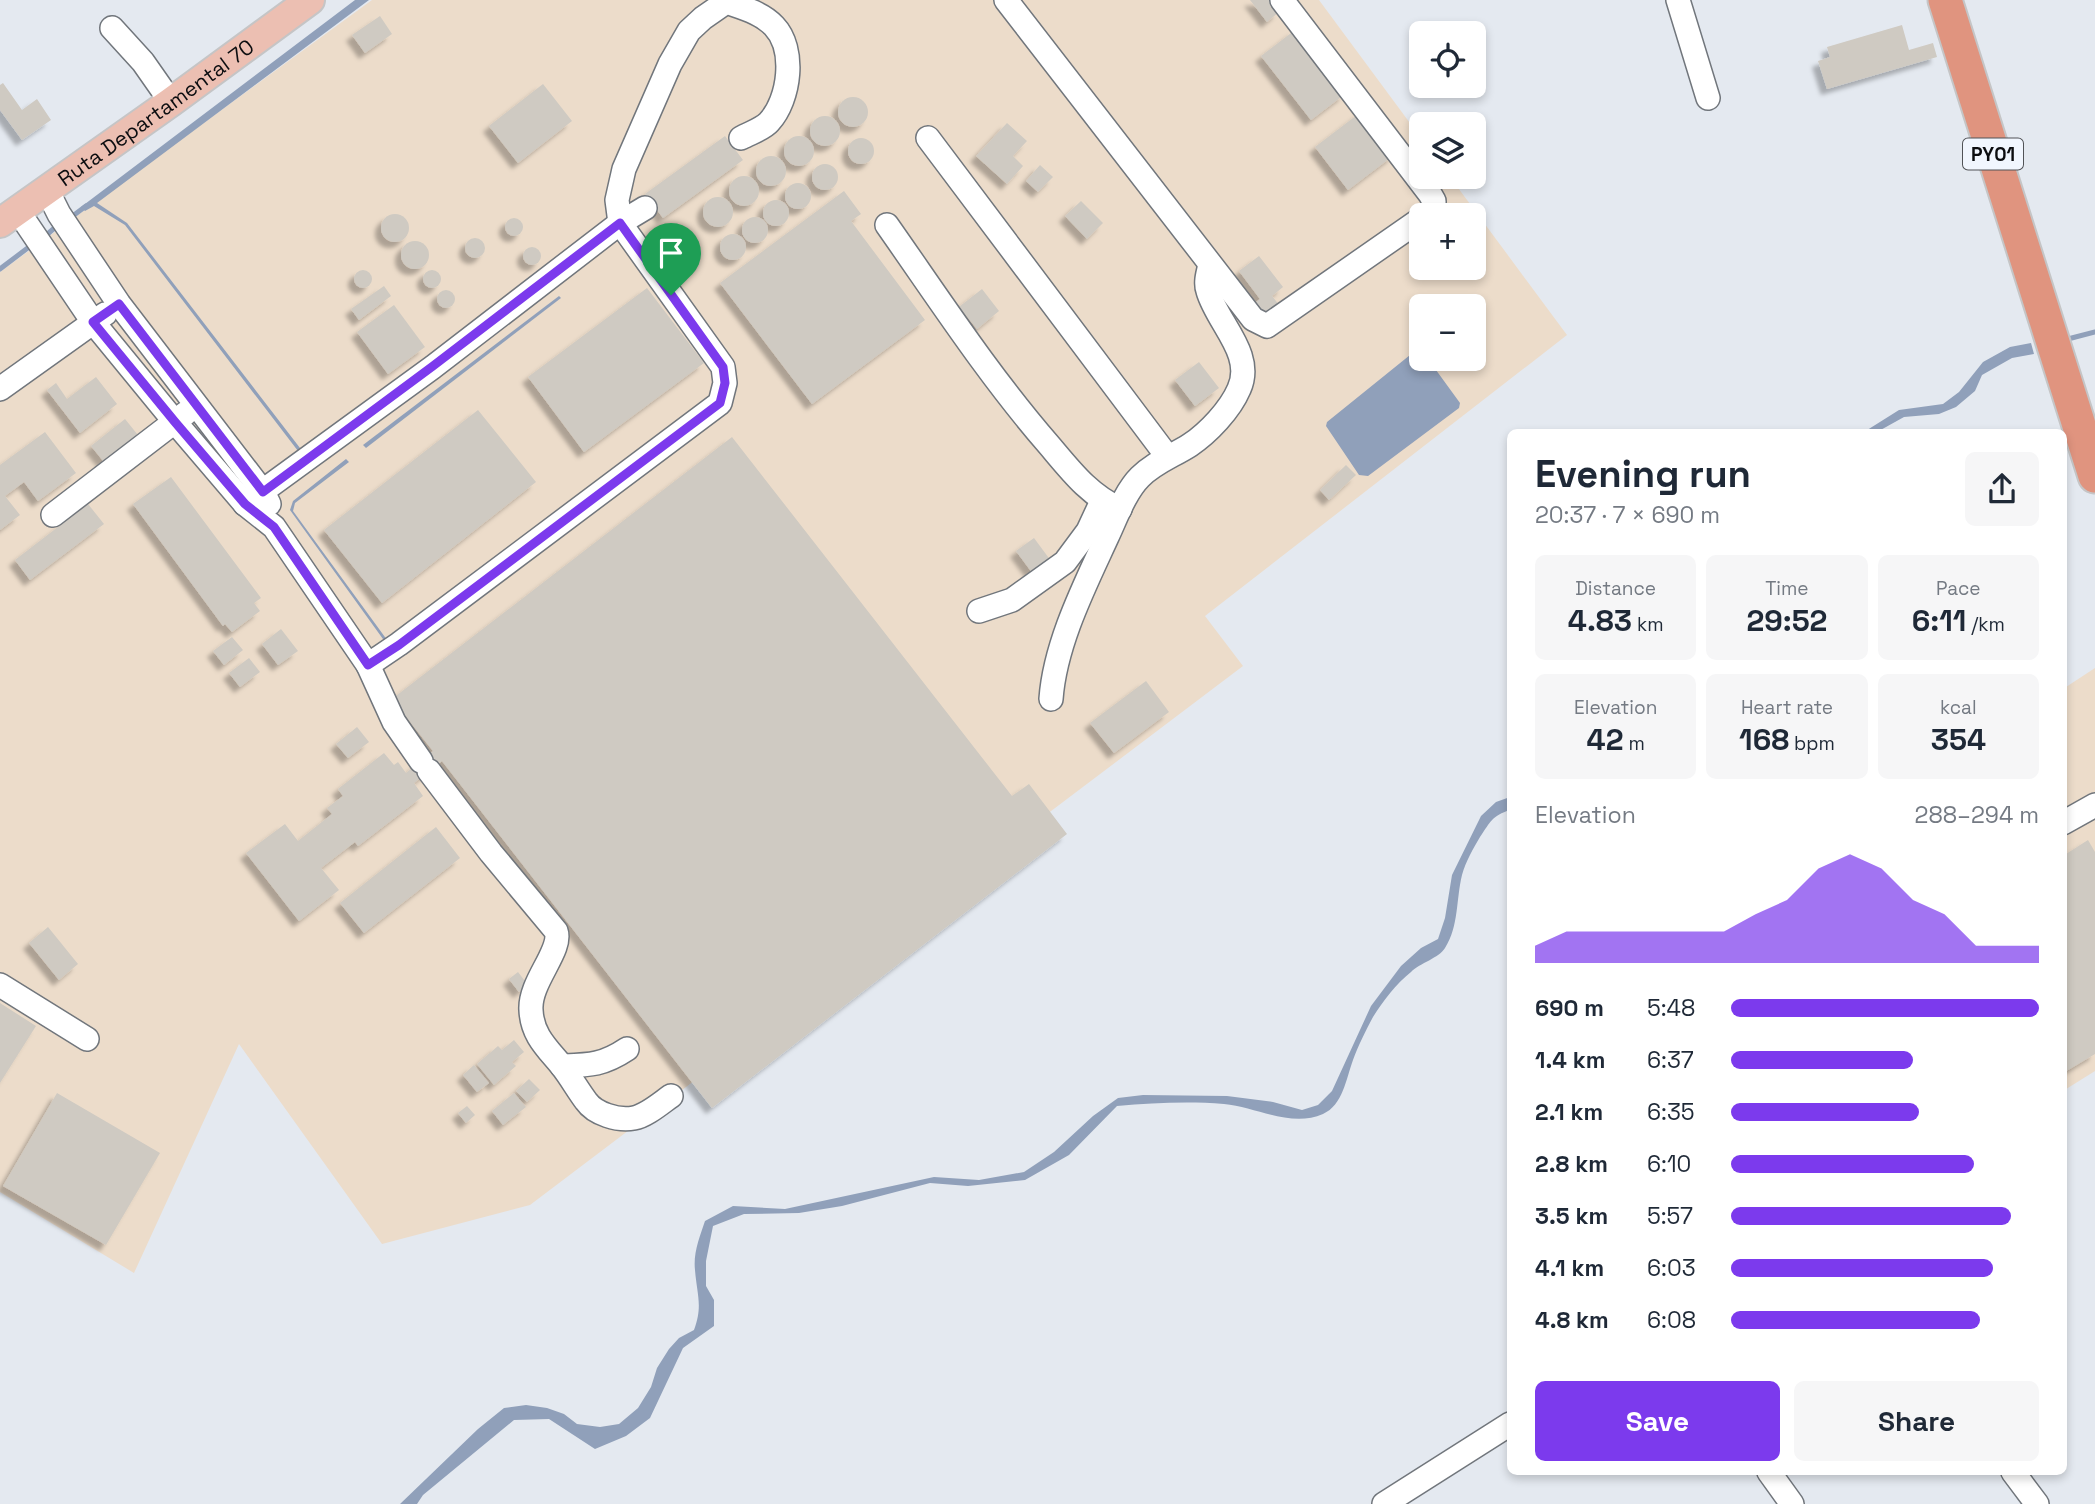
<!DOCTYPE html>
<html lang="en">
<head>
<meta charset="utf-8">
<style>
	:root { --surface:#fff; --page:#f6f6f7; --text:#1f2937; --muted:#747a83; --accent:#7c3aed }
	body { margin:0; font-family:"Space Grotesk",sans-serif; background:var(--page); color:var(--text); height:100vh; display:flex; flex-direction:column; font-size:26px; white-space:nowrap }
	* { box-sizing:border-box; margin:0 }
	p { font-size:23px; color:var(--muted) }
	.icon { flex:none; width:38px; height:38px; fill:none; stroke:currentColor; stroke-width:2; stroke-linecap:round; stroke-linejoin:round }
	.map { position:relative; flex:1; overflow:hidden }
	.drawer { position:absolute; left:1507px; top:429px; width:560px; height:1046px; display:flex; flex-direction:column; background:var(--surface); border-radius:10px; box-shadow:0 4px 10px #0003 }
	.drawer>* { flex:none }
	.controls { position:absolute; left:1409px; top:21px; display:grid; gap:14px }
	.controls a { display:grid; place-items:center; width:77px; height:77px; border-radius:10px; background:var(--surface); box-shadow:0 4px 10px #0003; font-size:35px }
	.pin { position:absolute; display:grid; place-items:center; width:60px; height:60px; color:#fff; margin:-72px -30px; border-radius:50% 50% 50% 0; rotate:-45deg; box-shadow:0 0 7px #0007 }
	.pin .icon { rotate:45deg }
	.round { display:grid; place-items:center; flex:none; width:74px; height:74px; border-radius:10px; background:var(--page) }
	.summary { display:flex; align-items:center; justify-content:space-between; height:119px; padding:0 28px }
	h1 { font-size:38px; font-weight:700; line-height:52px }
	.stats { display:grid; grid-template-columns:repeat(3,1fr); gap:10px; height:119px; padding:7px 28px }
	.stats div { display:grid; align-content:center; border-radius:10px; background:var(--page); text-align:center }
	.stats b { font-size:30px; font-weight:700 }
	.stats small { font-size:19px; font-weight:400 }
	.stats p { font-size:19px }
	.chart { height:196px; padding:14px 28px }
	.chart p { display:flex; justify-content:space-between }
	.chart svg { width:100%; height:126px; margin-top:7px; fill:var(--accent); opacity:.7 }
	.button { display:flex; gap:14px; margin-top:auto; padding:14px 28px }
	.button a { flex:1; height:80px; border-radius:10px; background:var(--accent); color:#fff; font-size:28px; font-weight:700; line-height:80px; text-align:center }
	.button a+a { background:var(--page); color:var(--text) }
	ul { padding:0 28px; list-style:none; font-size:23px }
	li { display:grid; grid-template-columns:112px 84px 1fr; align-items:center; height:52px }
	li i { height:18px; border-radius:9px; background:var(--accent) }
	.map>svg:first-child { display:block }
	.industrial { fill:#ecdcca; fill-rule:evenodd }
	.water { fill:#90a0ba }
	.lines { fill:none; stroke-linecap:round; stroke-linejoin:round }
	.stream { stroke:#90a0ba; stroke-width:5 }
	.building { fill:#cfcac2; filter:url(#shadow) }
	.minor-casing { stroke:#71767c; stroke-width:26 }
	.major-casing { stroke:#c5c5c6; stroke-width:32 }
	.highway-casing { stroke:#c5c5c6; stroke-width:37 }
	.minor { stroke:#fff; stroke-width:23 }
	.major { stroke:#ecbfb2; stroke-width:28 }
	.highway { stroke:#e0947f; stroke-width:33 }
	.route-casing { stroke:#fff; stroke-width:14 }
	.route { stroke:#7c3aed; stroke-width:9 }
	.labels { text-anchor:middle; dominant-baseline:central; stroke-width:7; stroke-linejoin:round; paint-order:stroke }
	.shield { fill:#f1f6fe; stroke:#515357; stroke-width:2 }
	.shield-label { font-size:19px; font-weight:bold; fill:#0c0d10 }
	.street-label { font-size:21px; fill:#0c0d10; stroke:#f1f6fe }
</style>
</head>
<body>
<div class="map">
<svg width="2095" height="1504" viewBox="0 0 2095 1504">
	<defs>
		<filter id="shadow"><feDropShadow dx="-6" dy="6" stdDeviation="2" flood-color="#0004"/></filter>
	</defs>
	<rect width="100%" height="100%" fill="#e4e9f0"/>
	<g class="industrial">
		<path d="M372 0H1319L1421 138V177H1450L1567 335 1205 616 1243 666 530 1205 382 1244 239 1044 134 1273 0 1192V272ZM1421 215H1474V268H1421ZM1421 306H1474V359H1421Z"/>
		<polygon points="2095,668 2095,1071 2063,1091 2063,689"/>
	</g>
	<g class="water">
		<polygon points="355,0 369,0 97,203 127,223 300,448 298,451 125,225 94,206 85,211 81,207"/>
		<polygon points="559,296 561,298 366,448 363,445"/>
		<polygon points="2031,343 2034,354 2012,358 1982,375 1975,391 1956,407 1939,414 1904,417 1877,432 1864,432 1899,410 1943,404 1959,392 1983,362 2010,347"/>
		<polygon points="1415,351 1421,352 1421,359 1428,359 1460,403 1459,408 1368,476 1359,475 1326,426 1327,422"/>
		<polygon points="346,459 349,462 295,503 293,511 390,644 388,646 290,510 293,501"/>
		<path d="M1510 797V810C1492 816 1491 821 1480 837 1473 849 1466 861 1462 875 1456 899 1459 926 1445 948 1439 958 1420 963 1411 972 1396 984 1383 1001 1373 1017 1366 1030 1358 1046 1353 1060 1346 1079 1343 1105 1323 1114 1291 1128 1256 1107 1224 1104 1188 1101 1153 1103 1117 1106L1069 1155 1025 1180 968 1186 930 1183 842 1206 799 1213 744 1214 713 1226 706 1261V1286L714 1300V1326L683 1348 650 1418 626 1436 595 1449 549 1419 514 1420 423 1495 417 1504H400L478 1429 504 1408 526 1405 547 1408 564 1414 577 1424 600 1427 619 1424 638 1408 651 1387 657 1368 669 1349 679 1338 694 1330C703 1306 697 1295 695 1270 693 1253 700 1236 705 1221L733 1206 785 1209 934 1177 979 1180 1024 1172 1054 1152 1093 1116 1118 1098 1143 1095 1227 1096 1273 1102 1302 1110 1318 1105 1332 1091 1371 1006 1401 966 1421 948 1438 939 1445 918 1452 875 1481 816 1496 802Z"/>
	</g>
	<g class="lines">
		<g class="stream">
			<polyline points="70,218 86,206"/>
			<polyline points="43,238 59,224"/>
			<polyline points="0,269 29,247"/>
			<polyline points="2064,340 2095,332"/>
		</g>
	</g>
	<g class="building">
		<polygon points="1250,0 1269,0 1279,12 1267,22"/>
		<polygon points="380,16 392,34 365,53 352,35"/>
		<polygon points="1902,25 1909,50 1933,43 1937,57 1827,89 1818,61 1830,57 1827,47"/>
		<polygon points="1295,30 1345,94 1311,120 1261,56"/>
		<polygon points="3,83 22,110 37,99 51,120 22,140 0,110 0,85"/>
		<polygon points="543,84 572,121 518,163 489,126"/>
		<circle cx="853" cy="112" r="15"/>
		<polygon points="1361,112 1394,155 1348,190 1315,147"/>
		<circle cx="825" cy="131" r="15"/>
		<polygon points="1007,123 1027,141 1013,156 1023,166 1007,184 976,156"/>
		<polygon points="725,136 743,160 663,218 645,194"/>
		<circle cx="799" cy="151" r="15"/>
		<circle cx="861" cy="151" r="13"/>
		<circle cx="771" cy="171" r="15"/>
		<circle cx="825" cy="177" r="13"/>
		<polygon points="1040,165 1053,177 1038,192 1026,181"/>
		<circle cx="744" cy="191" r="15"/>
		<circle cx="798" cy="196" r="13"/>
		<polygon points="844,191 861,214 851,221 925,320 812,404 720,283"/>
		<circle cx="718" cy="212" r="15"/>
		<circle cx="776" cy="213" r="13"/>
		<polygon points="1081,201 1103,223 1087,239 1065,216"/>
		<circle cx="395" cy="228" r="14"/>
		<circle cx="755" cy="230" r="13"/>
		<circle cx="514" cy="227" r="9"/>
		<circle cx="733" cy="247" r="13"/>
		<circle cx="475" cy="248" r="10"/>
		<circle cx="415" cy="255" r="14"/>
		<circle cx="532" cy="256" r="9"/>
		<polygon points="1259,256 1283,287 1272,296 1280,306 1261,320 1251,306 1260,299 1239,271"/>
		<circle cx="432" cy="279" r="9"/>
		<circle cx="363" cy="279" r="9"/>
		<polygon points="384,286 391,296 359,320 351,309"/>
		<polygon points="647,288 704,363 584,452 528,377"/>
		<polygon points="982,289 999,311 977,329 959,307"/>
		<circle cx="446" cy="299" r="9"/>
		<polygon points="394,305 425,347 388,374 357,332"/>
		<polygon points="1199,362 1219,388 1195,406 1175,380"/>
		<polygon points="96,377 117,404 80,433 47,390 56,383 67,399"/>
		<polygon points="478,410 536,482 382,603 324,530"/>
		<polygon points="125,419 142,440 108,467 91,446"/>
		<polygon points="45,432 76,473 38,501 24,482 5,496 20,515 0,530 0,465"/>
		<polygon points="732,437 1012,796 1029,784 1067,834 712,1108 442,761 414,783 423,796 358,846 355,842 321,868 339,890 299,921 246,853 285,824 298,841 332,814 327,808 343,796 338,789 384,753 394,765 398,762 406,773 433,751 392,699"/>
		<polygon points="1346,465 1356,475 1329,500 1320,490"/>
		<polygon points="171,477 261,598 254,603 260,611 232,632 225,624 223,626 133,504"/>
		<polygon points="88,504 104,524 30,580 15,560"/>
		<polygon points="1034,538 1054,565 1036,578 1016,551"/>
		<polygon points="281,629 298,651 278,665 262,644"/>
		<polygon points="232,637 243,650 224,665 213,651"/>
		<polygon points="249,658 260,672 240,687 229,673"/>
		<polygon points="1146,681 1169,712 1114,753 1090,723"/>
		<polygon points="357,727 369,742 348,758 336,744"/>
		<polygon points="436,827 460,858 364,933 340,903"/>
		<polygon points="2088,840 2095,852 2095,1054 2063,1073 2063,856"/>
		<polygon points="48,927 78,964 59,980 29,943"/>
		<polygon points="518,972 528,985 519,992 509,979"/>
		<polygon points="0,1003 36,1026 0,1083"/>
		<polygon points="514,1040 524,1052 512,1062 516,1066 494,1085 477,1064 498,1046 502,1050"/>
		<polygon points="474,1065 489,1083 477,1092 463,1075"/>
		<polygon points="529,1079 540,1090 527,1102 516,1091"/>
		<polygon points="57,1093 160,1153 106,1245 3,1186"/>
		<polygon points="514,1093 526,1107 503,1125 492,1111"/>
		<polygon points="467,1106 475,1115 466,1123 458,1113"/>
	</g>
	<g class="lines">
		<g class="minor-casing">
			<g id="minor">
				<polyline points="1006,0 1253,319 1267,326 1421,219"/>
				<polyline points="1282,0 1430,194 1434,201 1434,210 1426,215"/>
				<polyline points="1678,0 1708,98"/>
				<polyline points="112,28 143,62 171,102"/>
				<polyline points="928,138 1167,456"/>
				<polyline points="47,190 59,214 119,304 263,492 269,504"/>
				<path d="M18 211 93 322 175 422 245 504 274 527 368 665 399 644 720 403 725 383 723 367 620 223 617 200 624 169 670 64 689 31 703 18 726 2C743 8 762 13 774 26 796 49 790 99 769 122 763 129 750 133 741 138"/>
				<path d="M887 225C939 299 989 376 1049 445 1071 471 1089 495 1120 509"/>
				<polyline points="0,389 105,314"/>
				<polyline points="245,504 433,367 620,223 645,208"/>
				<polyline points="53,515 186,413"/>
				<polyline points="979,611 1012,600 1065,562 1088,531 1102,501"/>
				<polyline points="368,665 394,722 421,761"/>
				<path d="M1051 699C1055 644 1084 587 1107 537 1116 518 1125 492 1140 477 1155 462 1173 456 1190 445 1208 433 1230 410 1239 389 1255 354 1217 323 1208 291 1205 283 1208 273 1210 265"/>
				<path d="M429 771 491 853 556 931C563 950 529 982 531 1010 532 1035 547 1048 561 1065 570 1076 577 1089 586 1101 595 1114 618 1121 634 1118 646 1116 661 1103 671 1096"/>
				<polyline points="2063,823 2095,805"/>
				<polyline points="0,985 87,1039"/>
				<path d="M562 1066C590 1065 603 1065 627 1049"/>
				<polyline points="1769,1472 1792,1504"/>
				<polyline points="2013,1472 2037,1504"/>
				<polyline points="1384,1504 1510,1424"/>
			</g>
		</g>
		<g class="major-casing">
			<g id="major">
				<path id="s1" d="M0 223 171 102 310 0"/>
			</g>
		</g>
		<g class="highway-casing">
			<polyline id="highway" points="1945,0 2095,476"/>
		</g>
		<use href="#minor" class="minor"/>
		<use href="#major" class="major"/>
		<use href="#highway" class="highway"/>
	</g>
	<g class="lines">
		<g class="route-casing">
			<polygon id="route" points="620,223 723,367 725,383 720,403 399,645 368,665 274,527 245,504 175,422 93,322 119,304 263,492 433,366"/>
		</g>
		<use href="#route" class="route"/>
	</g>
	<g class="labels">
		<rect class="shield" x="1963" y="138.5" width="60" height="31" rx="5"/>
		<g class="shield-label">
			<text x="1993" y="154">PY01</text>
		</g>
		<g class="street-label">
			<text stroke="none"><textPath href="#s1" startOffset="191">Ruta Departamental 70</textPath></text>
		</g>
	</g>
</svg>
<div class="controls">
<a><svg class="icon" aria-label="locate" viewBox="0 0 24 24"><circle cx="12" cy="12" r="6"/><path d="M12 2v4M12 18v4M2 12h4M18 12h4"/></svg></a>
<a><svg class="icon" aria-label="layers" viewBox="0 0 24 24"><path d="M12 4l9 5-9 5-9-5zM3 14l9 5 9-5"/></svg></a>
<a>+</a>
<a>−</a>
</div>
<div class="pin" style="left:671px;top:295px;background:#1e9e55"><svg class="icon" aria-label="arrive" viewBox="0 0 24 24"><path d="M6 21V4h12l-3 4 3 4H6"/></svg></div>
<section class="drawer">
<div class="summary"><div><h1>Evening run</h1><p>20:37 · 7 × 690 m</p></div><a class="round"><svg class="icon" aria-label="share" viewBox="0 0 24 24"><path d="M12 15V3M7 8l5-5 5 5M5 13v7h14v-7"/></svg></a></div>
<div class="stats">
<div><p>Distance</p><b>4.83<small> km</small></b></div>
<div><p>Time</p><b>29:52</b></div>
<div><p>Pace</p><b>6:11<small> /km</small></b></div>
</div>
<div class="stats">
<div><p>Elevation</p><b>42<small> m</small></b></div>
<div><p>Heart rate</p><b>168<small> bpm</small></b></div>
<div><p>kcal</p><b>354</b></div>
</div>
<div class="chart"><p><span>Elevation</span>288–294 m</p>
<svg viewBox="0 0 160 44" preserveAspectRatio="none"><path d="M0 44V38L10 33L20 33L30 33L40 33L50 33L60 33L70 27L80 22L90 11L100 6L110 11L120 22L130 27L140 38L150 38L160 38V44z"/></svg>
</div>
<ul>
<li><b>690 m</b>5:48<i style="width:100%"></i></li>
<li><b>1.4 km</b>6:37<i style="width:59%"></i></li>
<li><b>2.1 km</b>6:35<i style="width:61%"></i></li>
<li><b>2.8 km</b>6:10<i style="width:79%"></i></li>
<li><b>3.5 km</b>5:57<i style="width:91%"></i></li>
<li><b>4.1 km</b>6:03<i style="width:85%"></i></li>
<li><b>4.8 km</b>6:08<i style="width:81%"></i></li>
</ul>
<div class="button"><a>Save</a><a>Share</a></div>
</section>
</div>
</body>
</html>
